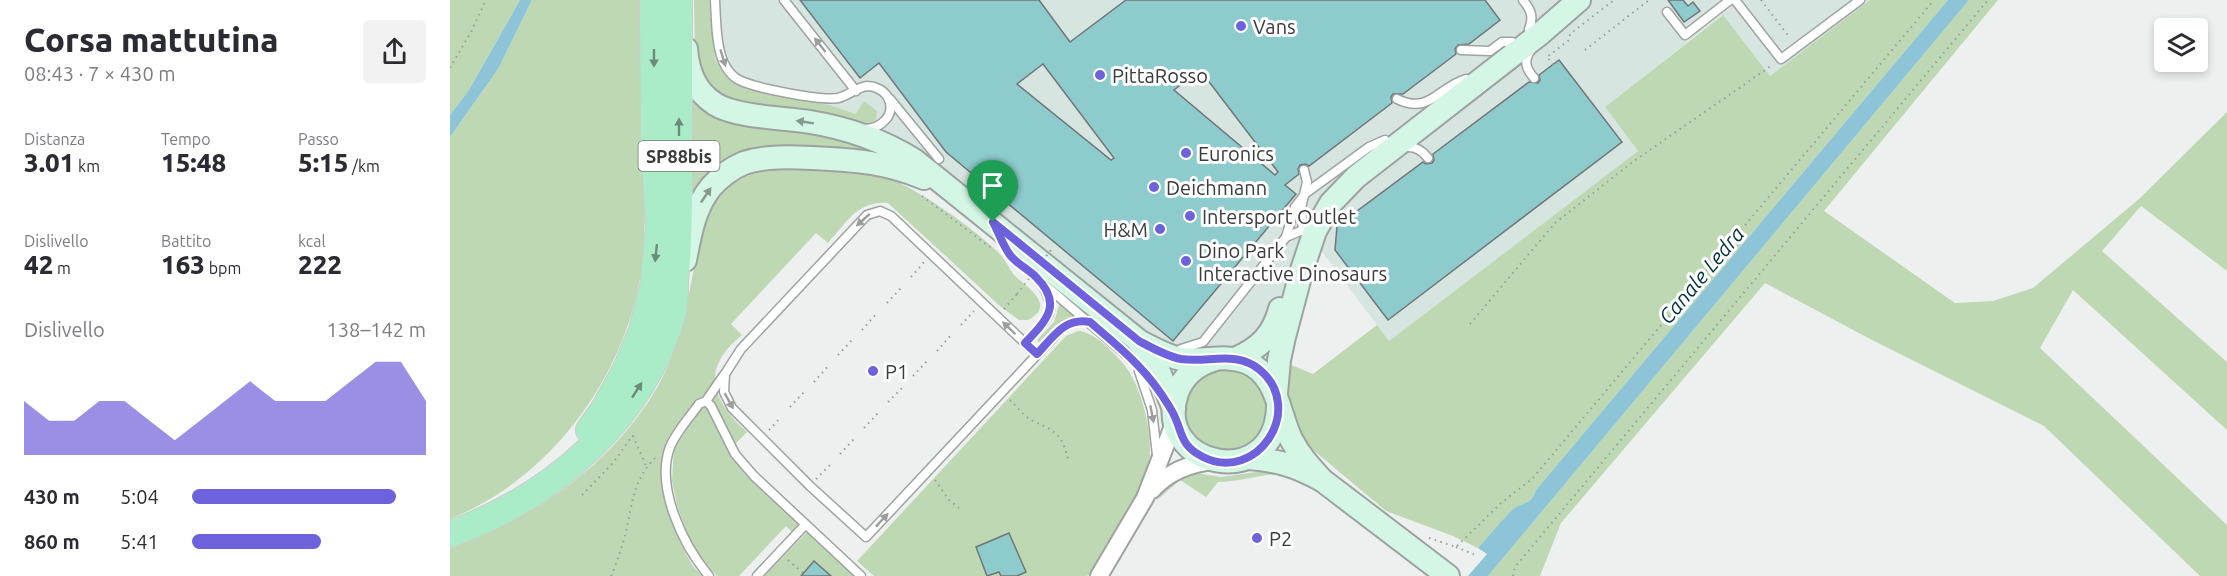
<!DOCTYPE html>
<html lang="it">
<head>
<meta charset="utf-8">
<style>
	:root { --surface:#fff; --page:#f2f2f3; --text:#2b2b33; --muted:#7c7c81; --accent:#6e62dc }
	body { margin:0; font-family:Ubuntu,sans-serif; background:var(--page); color:var(--text); height:100vh; display:flex; flex-direction:column; font-size:22px; white-space:nowrap }
	* { box-sizing:border-box; margin:0 }
	p { font-size:20px; color:var(--muted) }
	.icon { flex:none; width:33px; height:33px; fill:none; stroke:currentColor; stroke-width:2; stroke-linecap:round; stroke-linejoin:round }
	.map { position:relative; flex:1; overflow:hidden }
	.drawer { display:flex; flex-direction:column; background:var(--surface); width:450px }
	.drawer>* { flex:none }
	.tools { position:absolute; left:1704px; top:18px; display:grid; gap:12px }
	.tools a { display:grid; place-items:center; width:54px; height:54px; border-radius:6px; background:var(--surface); box-shadow:0 3px 9px #0003; font-size:30px }
	.pin { position:absolute; display:grid; place-items:center; width:51px; height:51px; color:#fff; margin:-62px -26px; border-radius:50% 50% 50% 0; rotate:-45deg; box-shadow:0 0 6px #0007 }
	.pin .icon { rotate:45deg }
	.round { display:grid; place-items:center; flex:none; width:63px; height:63px; border-radius:6px; background:var(--page) }
	.head { display:flex; align-items:center; justify-content:space-between; height:102px; padding:0 24px }
	h1 { font-size:33px; font-weight:800; line-height:45px }
	.metrics { display:grid; grid-template-columns:repeat(3,1fr); gap:9px; height:102px; padding:6px 24px }
	.metrics div { display:grid; align-content:center }
	.metrics b { font-size:26px; font-weight:800 }
	.metrics small { font-size:16px; font-weight:400 }
	.metrics p { font-size:16px }
	.chart { height:168px; padding:12px 24px }
	.chart p { display:flex; justify-content:space-between }
	.chart svg { width:100%; height:108px; margin-top:6px; fill:var(--accent); opacity:.7 }
	ul { padding:0 24px; list-style:none; font-size:20px }
	li { display:grid; grid-template-columns:96px 72px 1fr; align-items:center; height:45px }
	li i { height:15px; border-radius:8px; background:var(--accent) }
	main { display:flex; flex:1; min-height:0 }
	.map>svg:first-child { display:block }
	.built { fill:#d7e5e1 }
	.green { fill:#bed8b3 }
	.water { fill:#8ec4d7 }
	.building { fill:#8ecbcd; stroke:#717676; stroke-width:1.5; fill-rule:evenodd }
	.lines { fill:none; stroke-linecap:round; stroke-linejoin:round }
	.lane-casing { stroke:#9ea2a1; stroke-width:11 }
	.street-casing { stroke:#9ea2a1; stroke-width:20 }
	.secondary-casing { stroke:#9ea2a1; stroke-width:26 }
	.primary-casing { stroke:#ccc; stroke-width:28 }
	.path { stroke:#9a9d9c; stroke-width:2; stroke-dasharray:1.5 4.5; stroke-linecap:butt }
	.lane { stroke:#fff; stroke-width:8 }
	.street { stroke:#fff; stroke-width:16 }
	.secondary { stroke:#d4f6e4; stroke-width:22 }
	.primary { stroke:#aaecc8; stroke-width:26 }
	.path-bridge { stroke:#9a9d9c; stroke-width:2; stroke-dasharray:1.5 4.5; stroke-linecap:butt }
	.oneway { fill:#9c9d9d }
	.oneway2 { fill:#6c8b7a }
	.oneway3 { fill:#879890 }
	.route-casing { stroke:#fff; stroke-width:12 }
	.route { stroke:#6e62dc; stroke-width:8 }
	.poi-dot { fill:#6e62dc; stroke:#fff; stroke-width:2 }
	.labels { text-anchor:middle; dominant-baseline:central; stroke-width:6; stroke-linejoin:round; paint-order:stroke }
	.shield { fill:#fff; stroke:#757676; stroke-width:1.5 }
	.shield-label { font-size:18px; font-weight:bold; fill:#3a3b3b }
	.poi-label { font-size:20px; fill:#3a3b3b; stroke:#fff; text-anchor:start }
	.water-label { font-size:21px; font-style:italic; fill:#00313e; stroke:#fff }
</style>
</head>
<body>
<main>
<section class="drawer">
<div class="head"><div><h1>Corsa mattutina</h1><p>08:43 · 7 × 430 m</p></div><a class="round"><svg class="icon" aria-label="share" viewBox="0 0 24 24"><path d="M12 15V3M7 8l5-5 5 5M5 13v7h14v-7"/></svg></a></div>
<div class="metrics">
<div><p>Distanza</p><b>3.01<small> km</small></b></div>
<div><p>Tempo</p><b>15:48</b></div>
<div><p>Passo</p><b>5:15<small> /km</small></b></div>
</div>
<div class="metrics">
<div><p>Dislivello</p><b>42<small> m</small></b></div>
<div><p>Battito</p><b>163<small> bpm</small></b></div>
<div><p>kcal</p><b>222</b></div>
</div>
<div class="chart"><p><span>Dislivello</span>138–142 m</p>
<svg viewBox="0 0 160 44" preserveAspectRatio="none"><path d="M0 44V22L10 30L20 30L30 22L40 22L50 30L60 38L70 30L80 22L90 14L100 22L110 22L120 22L130 14L140 6L150 6L160 22V44z"/></svg>
</div>
<ul>
<li><b>430 m</b>5:04<i style="width:87%"></i></li>
<li><b>860 m</b>5:41<i style="width:55%"></i></li>
</ul>
</section>
<div class="map">
<svg width="1777" height="576" viewBox="0 0 1777 576">
	<rect width="100%" height="100%" fill="#ecf1ef"/>
	<polygon class="built" points="244,0 1420,0 1320,76 1272,15 1155,107 1188,151 939,341 869,248 839,364 838,392 822,366 807,354 717,350 525,196 279,101"/>
	<g class="green">
		<polygon points="0,0 70,0 19,90 0,115"/>
		<path d="M82 0H192C192 43 191 85 192 128 194 173 197 219 192 265 178 374 102 478 0 519V137L48 69Z"/>
		<polygon points="244,0 259,0 265,59 274,74 280,80 296,89 379,105 406,114 414,101 427,111 426,120 417,126 279,101 260,87 245,60"/>
		<path d="M1420 0H1498L1086 490C1079 507 1072 501 1061 511 1049 523 1039 536 1028 548L1003 536 936 511 856 444 842 414 838 392 839 364 863 374 927 325 939 341 1188 151 1155 107 1273 15 1320 76Z"/>
		<polygon points="1519,0 1548,0 1374,211 1505,303 1543,301 1583,288 1689,199 1777,112 1777,271 1691,206 1652,251 1777,362 1777,430 1623,290 1590,348 1777,525 1777,576 1750,576 1594,426 1422,340 1315,283 1111,523 1090,576 1038,576"/>
		<polygon points="237,85 439,153 317,151 237,214"/>
		<path d="M339 168C364 168 408 167 431 175 466 187 522 227 549 253 556 260 559 269 565 276 577 287 607 305 578 320H569L551 307 438 203C407 201 397 222 378 243L366 233 281 324 292 335C285 341 278 347 273 355 253 384 275 413 297 432L283 446 255 397 217 445 214 485 218 510 231 544 242 565 252 576H0V548C85 518 162 465 208 386 227 352 236 310 243 273 246 255 248 235 254 219 259 206 271 192 283 184 299 172 320 170 339 168Z"/>
		<path d="M610 302 628 317C611 317 601 332 590 344L587 340 604 322Z"/>
		<path d="M628 331C643 332 659 348 669 359 682 372 689 390 694 408 698 425 702 444 699 462 695 493 660 544 644 573L636 576H424L407 561 616 336Z"/>
		<circle cx="775" cy="411" r="41"/>
		<polygon points="255,403 284,456 351,525 343,533 336,526 289,576 267,576 247,554 241,542 228,509 222,481 224,445 252,405"/>
		<path d="M819 470 831 474C810 474 789 482 768 482L756 497 730 480 706 501 723 481 737 475 746 473 772 477Z"/>
		<polygon points="357,532 407,576 314,576"/>
	</g>
	<g class="water">
		<polygon points="70,0 82,0 48,69 0,137 0,115 19,90"/>
		<path d="M1498 0H1519L1038 576H1018L1037 554 1028 548C1039 536 1049 523 1061 511 1071 501 1080 507 1086 490Z"/>
	</g>
	<g class="building">
		<path d="M350 0H589L620 42 676 0H1035L1050 20 1019 44 1008 45 1005 49 1006 54 953 94H943L941 97 942 103 859 166 855 164 850 165 848 169 849 174 835 185 846 194 723 341 496 152 429 63 410 78ZM593 64 664 158 661 160 567 84ZM750 70 828 172 825 175 724 90Z"/>
		<polygon points="1218,0 1233,0 1238,6 1243,2 1250,11 1234,22"/>
		<polygon points="1109,60 1172,142 938,320 885,250 887,226 973,162 976,164 982,163 984,160 983,154 1079,82 1088,83 1090,80 1089,75"/>
		<polygon points="559,533 576,572 567,576 551,576 549,572 537,576 526,547"/>
		<polygon points="364,561 381,576 351,576"/>
	</g>
	<g class="lines">
		<g class="lane-casing">
			<g id="lane">
				<path d="M265 0C266 19 266 52 276 67 279 72 283 77 289 80 305 88 370 101 388 98 398 96 407 87 417 86 425 86 433 90 437 96 448 114 431 129 414 129"/>
				<polyline points="334,0 406,91"/>
				<path d="M1073 0C1081 10 1084 17 1079 29"/>
				<polyline points="1285,0 1331,59 1410,0"/>
				<polyline points="1217,12 1235,35 1280,0"/>
				<polyline points="1011,50 1040,51 1052,42 1062,42"/>
				<path d="M1081 50C1073 61 1076 69 1084 78"/>
				<polyline points="440,99 489,159"/>
				<path d="M947 99C980 115 988 87 1016 79"/>
				<path d="M952 148C963 145 971 149 978 158"/>
				<polyline points="836,237 853,230 851,208 857,182 854,170"/>
				<polyline points="553,242 560,255 686,363 705,387"/>
				<path d="M587 277C610 310 601 316 575 343L441 216 430 211 417 215 291 349 275 374 274 392 282 408 360 486 416 537 614 326 631 320 640 322"/>
				<polyline points="731,349 753,342 836,237 845,207 856,193 919,147 935,140"/>
				<polyline points="689,371 702,410 707,455"/>
				<polyline points="256,401 261,406 285,454 304,476 411,576"/>
				<path d="M259 576C233 545 205 487 220 447 226 432 240 417 249 404L256 401 274 375"/>
				<polyline points="307,576 355,525"/>
			</g>
		</g>
		<g class="street-casing">
			<g id="street">
				<path d="M702 490C719 471 740 463 765 461"/>
				<polyline points="649,576 695,498 725,421"/>
			</g>
		</g>
		<g class="secondary-casing">
			<g id="secondary">
				<path d="M236 49C238 72 245 91 265 104 285 117 335 118 360 122 397 128 432 140 464 160L689 341C702 348 716 356 731 359 753 362 776 354 796 362 828 375 828 412 841 439 849 455 860 467 872 480"/>
				<path d="M235 260C240 235 244 208 261 187 269 178 282 168 294 163 316 156 340 157 362 158 405 160 435 162 474 178"/>
				<polyline points="689,342 709,372 724,409"/>
				<path d="M785 359C810 348 823 335 830 309"/>
				<path d="M763 360C746 365 733 377 727 393 702 467 825 494 828 407"/>
				<polyline points="826,393 829,360 834,337 851,273 865,231 881,203 906,177 1091,33 1129,0"/>
				<path d="M798 458C828 460 846 466 872 480L998 576"/>
			</g>
		</g>
		<g class="primary-casing">
			<g id="primary">
				<polyline points="139,430 154,409 176,369 192,330 203,287 209,225 204,146 203,0"/>
				<path d="M0 534C102 497 193 420 223 312 225 303 225 291 225 281 228 252 229 224 229 195 229 130 229 65 229 0"/>
			</g>
		</g>
		<g class="path">
			<polyline points="1311,0 1340,38"/>
			<polyline points="1135,50 1199,0"/>
			<polyline points="1103,65 1097,57 1119,40 1120,34 1164,0"/>
			<polyline points="0,68 21,32 36,0"/>
			<polyline points="472,196 544,250"/>
			<polyline points="461,277 475,261"/>
			<polyline points="437,303 452,287"/>
			<polyline points="554,309 567,294"/>
			<polyline points="1020,324 1105,223 1184,161 1321,66"/>
			<polyline points="511,325 524,311"/>
			<polyline points="412,330 427,313"/>
			<polyline points="487,351 502,334"/>
			<polyline points="388,355 403,339"/>
			<polyline points="463,376 478,360"/>
			<polyline points="364,382 379,365"/>
			<path d="M560 400C567 407 575 418 585 422 609 432 612 437 619 462"/>
			<polyline points="438,402 454,386"/>
			<polyline points="340,407 355,391"/>
			<polyline points="414,428 429,412"/>
			<polyline points="319,430 331,417"/>
			<polyline points="183,436 196,466"/>
			<polyline points="390,454 405,438"/>
			<polyline points="366,479 381,464"/>
			<polyline points="485,480 499,500 509,508"/>
			<polyline points="132,495 163,463 183,435"/>
			<polyline points="979,538 1006,547 1051,503 1082,479 1484,0"/>
			<polyline points="1006,547 1028,556"/>
			<polyline points="338,560 353,573"/>
			<path d="M161 576C167 562 172 547 176 532 183 501 183 479 207 456"/>
			<polyline points="1063,576 1065,567 1538,0"/>
		</g>
		<use href="#lane" class="lane"/>
		<use href="#street" class="street"/>
		<use href="#secondary" class="secondary"/>
		<use href="#primary" class="primary"/>
		<polyline class="path-bridge" points="567,294 601,250"/>
	</g>
	<defs><path id="oneway-solid" d="M-6-.8H1V-3.2L6.5 0L1 3.2V.8H-6Z" transform="scale(1.5)"/></defs>
	<g class="oneway">
		<use href="#oneway-solid" transform="translate(370 45) rotate(-128)"/>
		<use href="#oneway-solid" transform="translate(273 58) rotate(73)"/>
		<use href="#oneway-solid" transform="translate(413 220) rotate(138)"/>
		<use href="#oneway-solid" transform="translate(559 328) rotate(-136)"/>
		<use href="#oneway-solid" transform="translate(279 401) rotate(61)"/>
		<use href="#oneway-solid" transform="translate(702 414) rotate(79)"/>
		<use href="#oneway-solid" transform="translate(432 520) rotate(-47)"/>
	</g>
	<g class="oneway2">
		<use href="#oneway-solid" transform="translate(204 58) rotate(90)"/>
		<use href="#oneway-solid" transform="translate(229 127) rotate(-90)"/>
		<use href="#oneway-solid" transform="translate(206 253) rotate(96)"/>
		<use href="#oneway-solid" transform="translate(187 390) rotate(-57)"/>
	</g>
	<g class="oneway3">
		<use href="#oneway-solid" transform="translate(355 122) rotate(-171)"/>
		<use href="#oneway-solid" transform="translate(256 195) rotate(-56)"/>
	</g>
	<g class="lines">
		<g class="route-casing">
			<path id="route" d="M543 222 689 341C702 348 716 356 731 359 758 363 787 350 810 370 856 409 807 484 753 457 729 445 733 432 723 413 717 402 708 389 700 379 683 358 661 340 640 322 615 317 603 337 587 354L575 343C597 320 613 304 586 277 578 269 567 264 560 255 553 246 549 233 543 222Z"/>
		</g>
		<use href="#route" class="route"/>
	</g>
	<g class="poi-dot">
		<circle cx="791" cy="26" r="6"/>
		<circle cx="650" cy="75" r="6"/>
		<circle cx="736" cy="153" r="6"/>
		<circle cx="704" cy="187" r="6"/>
		<circle cx="740" cy="216" r="6"/>
		<circle cx="710" cy="229" r="6"/>
		<circle cx="736" cy="261" r="6"/>
		<circle cx="423" cy="371" r="6"/>
		<circle cx="807" cy="538" r="6"/>
	</g>
	<g class="labels">
		<rect class="shield" x="188.5" y="141" width="81" height="30" rx="4.5"/>
		<g class="shield-label">
			<text x="229" y="156">SP88bis</text>
		</g>
		<g class="poi-label">
			<text x="803" y="26">Vans</text>
			<text x="662" y="75">PittaRosso</text>
			<text x="748" y="153">Euronics</text>
			<text x="716" y="187">Deichmann</text>
			<text x="752" y="216">Intersport Outlet</text>
			<text x="698" y="229" text-anchor="end">H&amp;M</text>
			<text x="748" y="250">Dino Park<tspan x="748" dy="23">Interactive Dinosaurs</tspan></text>
			<text x="435" y="371">P1</text>
			<text x="819" y="538">P2</text>
		</g>
		<g class="water-label">
			<text transform="translate(1251 275) rotate(-50)">Canale Ledra</text>
		</g>
	</g>
</svg>
<div class="tools">
<a><svg class="icon" aria-label="layers" viewBox="0 0 24 24"><path d="M12 4l9 5-9 5-9-5zM3 14l9 5 9-5"/></svg></a>
</div>
<div class="pin" style="left:543px;top:222px;background:#1e9e55"><svg class="icon" aria-label="arrive" viewBox="0 0 24 24"><path d="M6 21V4h12l-3 4 3 4H6"/></svg></div>
</div>
</main>
</body>
</html>
